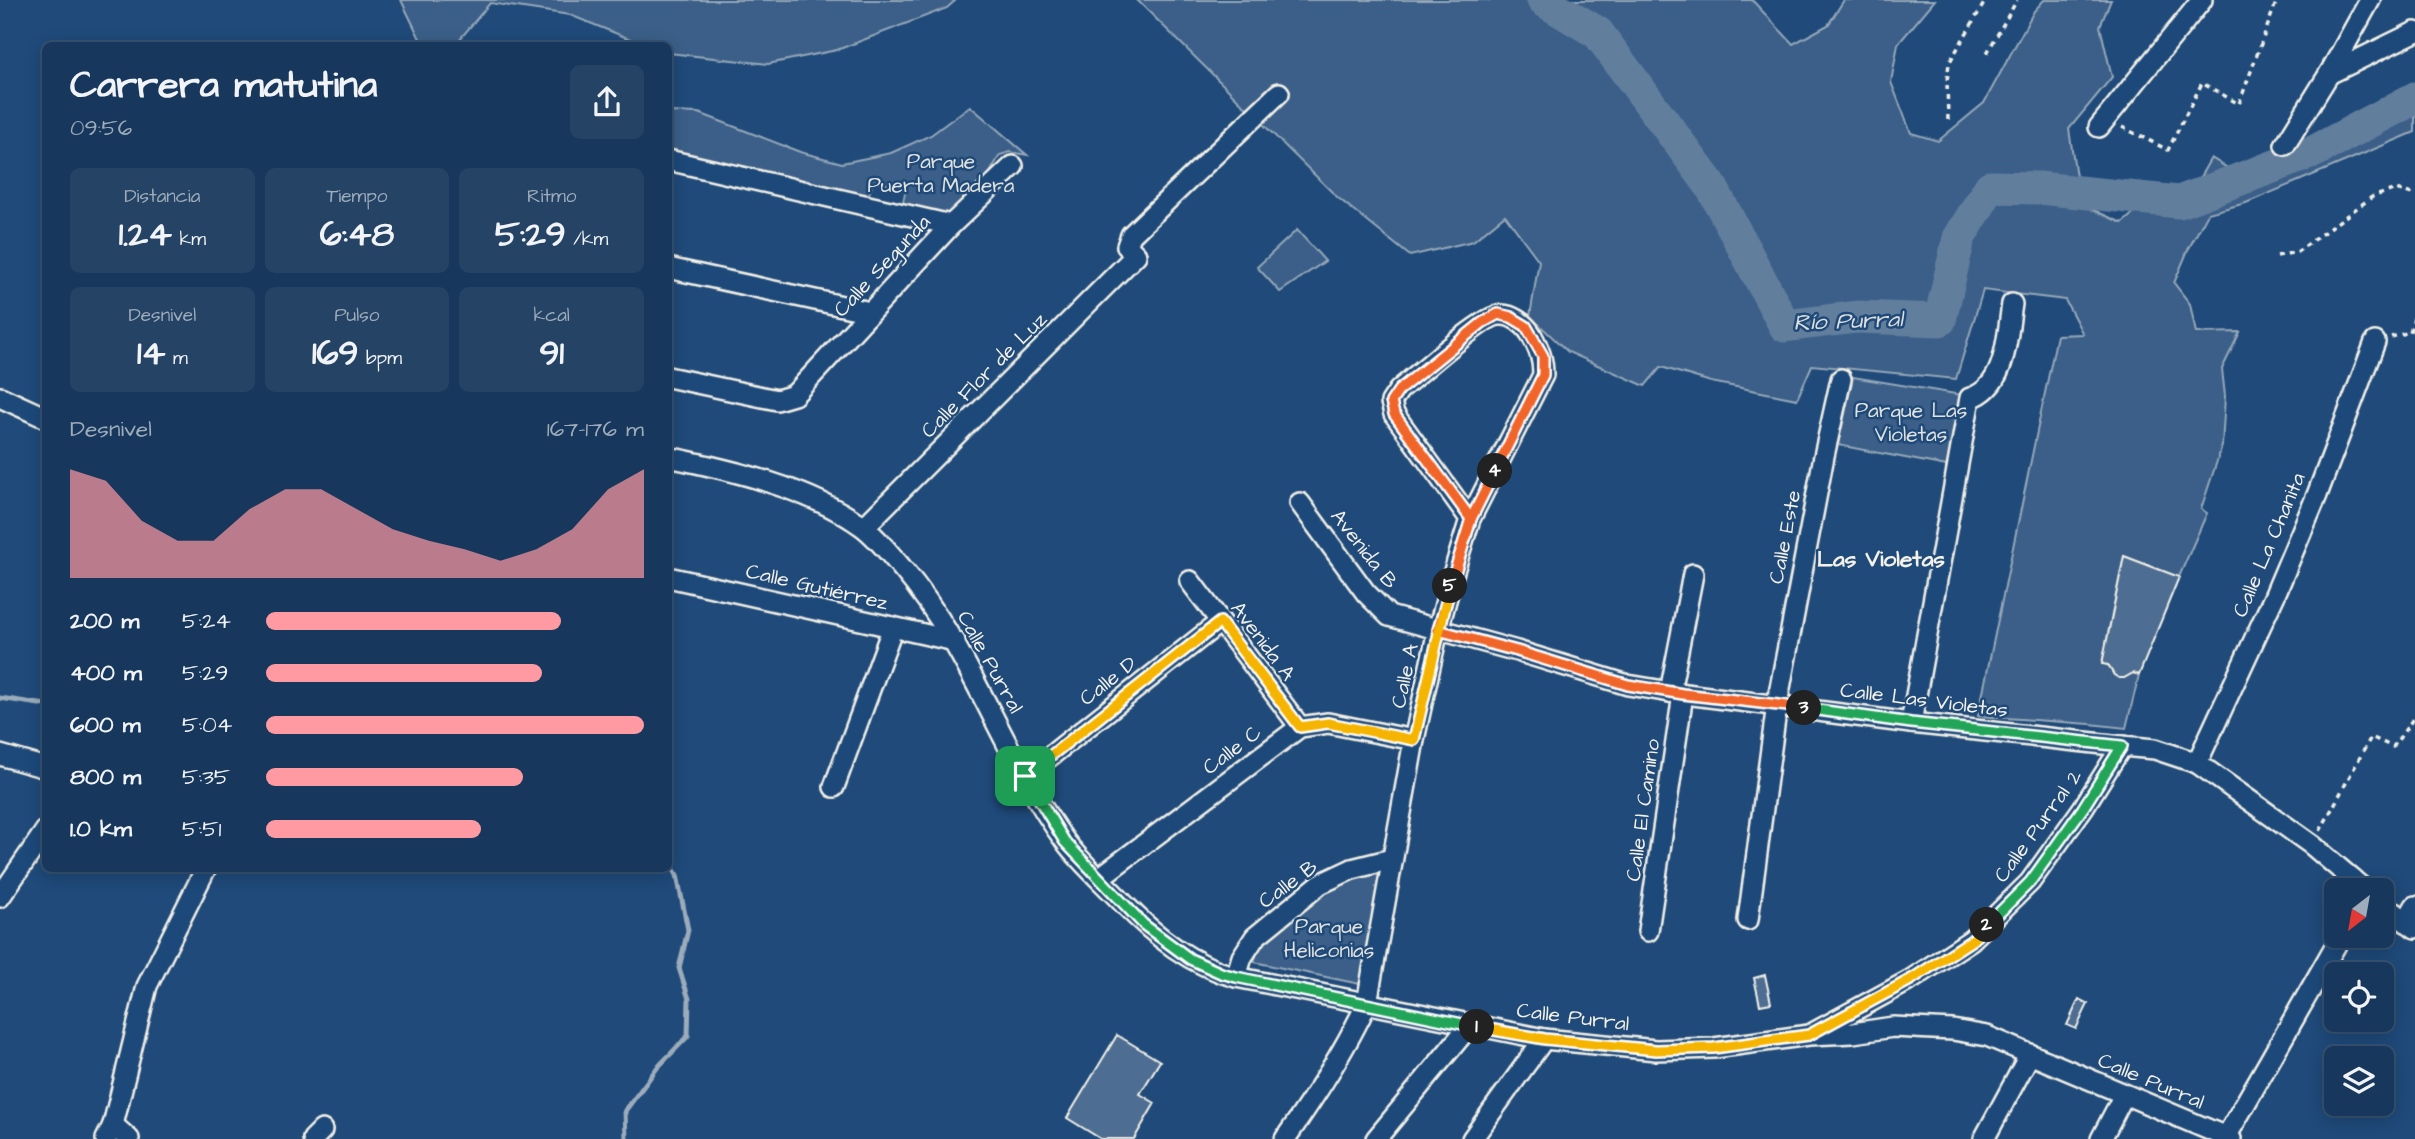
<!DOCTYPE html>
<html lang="es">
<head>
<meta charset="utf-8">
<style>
	:root { --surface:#17385c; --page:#244365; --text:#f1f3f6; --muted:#9eacbb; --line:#365272; --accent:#ff9aa2 }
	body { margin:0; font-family:"Architects Daughter",sans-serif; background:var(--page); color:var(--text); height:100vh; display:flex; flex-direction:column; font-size:26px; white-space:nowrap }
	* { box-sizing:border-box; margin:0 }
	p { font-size:23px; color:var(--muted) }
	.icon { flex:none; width:38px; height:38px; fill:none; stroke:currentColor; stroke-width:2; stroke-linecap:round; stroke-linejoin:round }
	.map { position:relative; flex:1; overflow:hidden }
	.details { position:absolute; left:42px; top:42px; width:630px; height:830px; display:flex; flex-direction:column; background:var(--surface); border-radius:10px; box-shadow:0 4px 18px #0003,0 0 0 2px var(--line) }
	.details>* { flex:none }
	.needle { width:46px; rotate:211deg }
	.fabs { position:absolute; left:2324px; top:878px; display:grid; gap:14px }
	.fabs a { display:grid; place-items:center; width:70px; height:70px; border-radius:10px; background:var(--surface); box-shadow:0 4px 18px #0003,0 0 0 2px var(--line); font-size:35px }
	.pin { position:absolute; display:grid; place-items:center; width:60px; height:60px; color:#fff; margin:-30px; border-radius:14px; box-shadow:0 4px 10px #0006 }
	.km { position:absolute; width:35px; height:35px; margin:-18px; border-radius:50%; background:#222; color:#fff; font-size:19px; line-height:35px; text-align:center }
	.round { display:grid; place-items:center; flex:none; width:74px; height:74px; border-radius:10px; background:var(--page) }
	.headline { display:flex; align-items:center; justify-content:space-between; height:119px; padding:0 28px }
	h1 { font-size:38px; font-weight:800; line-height:52px }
	.stats { display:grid; grid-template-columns:repeat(3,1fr); gap:10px; height:119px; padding:7px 28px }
	.stats div { display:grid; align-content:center; border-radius:10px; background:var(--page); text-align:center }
	.stats b { font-size:35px; font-weight:800 }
	.stats small { font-size:19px; font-weight:400 }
	.stats p { font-size:19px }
	.chart { height:196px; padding:14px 28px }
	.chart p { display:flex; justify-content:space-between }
	.chart svg { width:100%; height:126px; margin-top:7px; fill:var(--accent); opacity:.7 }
	ul { padding:0 28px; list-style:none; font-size:23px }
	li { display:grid; grid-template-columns:112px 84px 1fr; align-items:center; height:52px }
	li i { height:18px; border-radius:9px; background:var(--accent) }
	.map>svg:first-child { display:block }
	.green { fill:#3a5f88; stroke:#97a8b8; stroke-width:2 }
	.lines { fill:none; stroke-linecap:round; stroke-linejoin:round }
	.stream { stroke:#9cacbb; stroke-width:5 }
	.river { stroke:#627e9d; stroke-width:33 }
	.building { fill:#4d6e92; stroke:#f4f1e8; stroke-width:2 }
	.minor-casing { stroke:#f4f1e8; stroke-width:24 }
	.path { stroke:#f4f1e8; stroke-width:3.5; stroke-dasharray:5 5; stroke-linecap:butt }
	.minor { stroke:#1f4a7a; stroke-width:19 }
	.split-1-casing { stroke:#fff; stroke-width:14 }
	.split-2-casing { stroke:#fff; stroke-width:14 }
	.split-3-casing { stroke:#fff; stroke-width:14 }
	.split-4-casing { stroke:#fff; stroke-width:14 }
	.split-5-casing { stroke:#fff; stroke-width:14 }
	.split-6-casing { stroke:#fff; stroke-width:14 }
	.split-1 { stroke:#22a559; stroke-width:9 }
	.split-2 { stroke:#f5b400; stroke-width:9 }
	.split-3 { stroke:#22a559; stroke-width:9 }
	.split-4 { stroke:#f0652b; stroke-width:9 }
	.split-5 { stroke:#f0652b; stroke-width:9 }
	.split-6 { stroke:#f5b400; stroke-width:9 }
	.labels { text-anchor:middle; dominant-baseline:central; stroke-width:5; stroke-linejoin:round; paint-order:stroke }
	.park-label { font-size:21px; fill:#e1e2de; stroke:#1f4a7a }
	.street-label { font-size:21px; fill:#f4f1e8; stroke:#1f4a7a }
	.water-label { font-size:23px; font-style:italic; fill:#dee0dd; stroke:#1f4a7a }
	.neighbourhood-label { font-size:23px; font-weight:bold; fill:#f4f1e8; stroke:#1f4a7a }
</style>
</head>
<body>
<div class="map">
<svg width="2415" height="1139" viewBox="0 0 2415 1139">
	<rect width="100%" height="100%" fill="#1f4a7a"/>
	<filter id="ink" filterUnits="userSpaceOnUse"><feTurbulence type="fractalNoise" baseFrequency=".0143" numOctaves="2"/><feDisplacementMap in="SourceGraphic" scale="14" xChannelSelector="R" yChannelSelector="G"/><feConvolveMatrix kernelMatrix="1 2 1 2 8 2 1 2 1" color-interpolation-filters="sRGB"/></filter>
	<g filter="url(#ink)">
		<g class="green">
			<polygon points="401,0 956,0 947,8 837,50 768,64 669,53 668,46 645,45 570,15 490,3 455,45 423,45"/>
			<polygon points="1137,0 1752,0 1793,44 1828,25 1844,0 1935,0 1898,44 1891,82 1911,133 1938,141 1984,103 2034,11 2044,0 2111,0 2100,26 2112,77 2069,129 2080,204 2122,223 2140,208 2189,196 2211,158 2254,184 2312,144 2415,89 2415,132 2246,203 2208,213 2188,250 2174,283 2190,304 2196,333 2240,332 2222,369 2225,396 2222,446 2201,509 2207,513 2179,577 2124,556 2102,663 2108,665 2114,675 2124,678 2133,673 2139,675 2126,728 2090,724 1978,716 2057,335 2083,334 2065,300 1983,290 1956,379 1812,365 1797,399 1711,382 1661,367 1645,386 1568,352 1530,316 1539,261 1505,215 1473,241 1410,256 1337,197"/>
			<polygon points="970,106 1027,155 1010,152 1000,155 984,183 952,215 902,206 906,189 874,181 868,196 669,151 668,112 699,113 800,152 842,163 891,153 931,135"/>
			<polygon points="1297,230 1325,261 1280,292 1257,267"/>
			<polygon points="1853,377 1962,395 1947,466 1838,445"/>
			<polygon points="1382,870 1360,984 1254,962 1262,940 1315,898 1353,873"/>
		</g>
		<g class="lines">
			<g class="stream">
				<polyline points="0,698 46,705"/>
				<polyline points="626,1139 625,1111 657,1068 688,1036 689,999 679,968 688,930 677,875 668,860"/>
			</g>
			<polyline class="river" points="1543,0 1598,33 1711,186 1785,326 1857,317 1940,320 1959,238 1990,187 2039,188 2179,202 2315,151 2415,98"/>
		</g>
		<g class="building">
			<polygon points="2124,556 2179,577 2139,675 2133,673 2124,678 2119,678 2114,675 2108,665 2102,664"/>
			<polygon points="1765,975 1771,1003 1760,1005 1754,978"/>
			<polygon points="2079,999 2088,1004 2076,1029 2067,1025"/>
			<polygon points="1117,1035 1160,1061 1140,1094 1155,1103 1134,1139 1101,1139 1067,1118"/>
		</g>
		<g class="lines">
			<g class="minor-casing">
				<g id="minor">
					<polyline points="2329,74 2415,32"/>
					<polyline points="2099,127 2202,0"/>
					<polyline points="2285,145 2329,74 2370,0"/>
					<polyline points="668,160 951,225"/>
					<polyline points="668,268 870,312"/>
					<polyline points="668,377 777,400 794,395 951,225 1013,166"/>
					<polyline points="0,397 46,418"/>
					<path d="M668 457C732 470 809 488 862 526 877 537 890 554 902 568 972 650 1002 755 1065 841 1081 863 1104 883 1123 903 1155 936 1191 965 1236 977L1544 1039 1656 1050 1714 1048 1809 1035 1853 1033 1893 1027 1953 1030 1987 1036 2231 1139"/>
					<polyline points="1300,503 1366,593 1389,616 1517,651 1628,685 1670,692 1911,723 2122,746"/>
					<polyline points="864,527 1136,255 1127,246 1131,235 1279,93"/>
					<polyline points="668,577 955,641"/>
					<polyline points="1190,581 1300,727"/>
					<polyline points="1670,692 1693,574"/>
					<path d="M1911 723 1970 398C2007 387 2007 335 2012 304"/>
					<polyline points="0,755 46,768"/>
					<polyline points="2197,763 2274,597 2317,495 2375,342"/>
					<polyline points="1025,776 1220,622"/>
					<polyline points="834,787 893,627"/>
					<polyline points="1099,878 1300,727 1328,723 1414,740"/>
					<polyline points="0,897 46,830"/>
					<polyline points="2382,903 2415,928"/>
					<polyline points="1748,920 1777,704 1824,456 1841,379"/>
					<polyline points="2406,922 2415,906"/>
					<polyline points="1648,931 1683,694"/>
					<polyline points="1236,977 1242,957 1255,937 1320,884 1352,869 1392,859"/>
					<polyline points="1813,1033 1912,979 1971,940 2030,882 2083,808 2122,746 2155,749 2197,763 2312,845 2366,891"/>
					<polyline points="113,1125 129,1139"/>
					<polyline points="106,1139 113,1125 147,986 206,868"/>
					<polyline points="313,1139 322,1130"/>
					<path d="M1285 1139C1316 1095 1344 1052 1367 1003L1414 740 1438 630 1454 571 1470 519 1543 375C1543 358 1539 349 1531 334 1525 324 1512 314 1500 315 1484 315 1415 377 1399 390L1391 402 1394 414 1470 519"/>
					<polyline points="1376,1139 1470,1025"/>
					<polyline points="1472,1139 1544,1039"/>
					<polyline points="1984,1139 2030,1054"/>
					<polyline points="2101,1139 2124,1095"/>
					<polyline points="2225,1139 2341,936"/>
				</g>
			</g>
			<g class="path">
				<polyline points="1987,53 2017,0"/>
				<polyline points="1948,120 1947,81 1949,63 1986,0"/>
				<polyline points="2122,127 2168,150 2202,83 2239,104 2277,0"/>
				<polyline points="2277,256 2297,252 2372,197 2396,189 2415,195"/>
				<polyline points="2391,337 2410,332 2415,315"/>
				<polyline points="2320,831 2371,737 2393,747 2415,716"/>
			</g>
			<use href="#minor" class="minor"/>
		</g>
	</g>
	<g class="lines" filter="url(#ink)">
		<g class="split-1-casing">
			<polyline id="split-1" points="1025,776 1065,842 1144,925 1190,959 1221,973 1236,977 1477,1027"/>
		</g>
		<g class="split-2-casing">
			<polyline id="split-2" points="1477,1027 1545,1039 1656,1050 1714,1048 1809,1035 1912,979 1972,940 1987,925"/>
		</g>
		<g class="split-3-casing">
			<polyline id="split-3" points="1804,708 1911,723 2122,746 2083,808 2030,882 1987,925"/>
		</g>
		<g class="split-4-casing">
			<polyline id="split-4" points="1495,471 1471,519 1438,630 1517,651 1628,685 1683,694 1804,708"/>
		</g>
		<g class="split-5-casing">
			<polyline id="split-5" points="1450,586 1471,519 1394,414 1391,402 1399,390 1482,323 1498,314 1511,317 1526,326 1543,356 1543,375 1495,471"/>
		</g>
		<g class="split-6-casing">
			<polyline id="split-6" points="1025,776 1220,622 1300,727 1328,723 1414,740 1450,586"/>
		</g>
		<use href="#split-1" class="split-1"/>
		<use href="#split-2" class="split-2"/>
		<use href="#split-3" class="split-3"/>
		<use href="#split-4" class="split-4"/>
		<use href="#split-5" class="split-5"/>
		<use href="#split-6" class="split-6"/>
	</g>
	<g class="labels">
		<g class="park-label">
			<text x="941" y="161">Parque<tspan x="941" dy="24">Puerta Madera</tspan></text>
			<text x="1911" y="410">Parque Las<tspan x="1911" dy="24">Violetas</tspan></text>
			<text x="1329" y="926">Parque<tspan x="1329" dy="24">Heliconias</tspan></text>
		</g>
		<g class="street-label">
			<text transform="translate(882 266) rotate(-47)">Calle Segunda</text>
			<text transform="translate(984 375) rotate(-45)">Calle Flor de Luz</text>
			<text transform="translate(1785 537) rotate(-79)">Calle Este</text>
			<text transform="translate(2269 545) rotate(-67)">Calle La Chanita</text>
			<text transform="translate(1364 549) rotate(52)">Avenida B</text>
			<text transform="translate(817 587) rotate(13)">Calle Gutiérrez</text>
			<text transform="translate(1263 641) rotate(53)">Avenida A</text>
			<text transform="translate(990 662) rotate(61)">Calle Purral</text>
			<text transform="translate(1405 676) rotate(-78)">Calle A</text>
			<text transform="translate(1108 681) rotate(-38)">Calle D</text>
			<text transform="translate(1924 700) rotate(7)">Calle Las Violetas</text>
			<text transform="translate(1232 750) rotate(-37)">Calle C</text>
			<text transform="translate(1643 810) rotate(-82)">Calle El Camino</text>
			<text transform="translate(2038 826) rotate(-54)">Calle Purral 2</text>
			<text transform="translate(1288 884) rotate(-36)">Calle B</text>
			<text transform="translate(1573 1017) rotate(7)">Calle Purral</text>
			<text transform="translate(2151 1081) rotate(23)">Calle Purral</text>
		</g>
		<g class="water-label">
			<text transform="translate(1848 321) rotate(-2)">Río Purral</text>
		</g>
		<g class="neighbourhood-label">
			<text x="1881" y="559">Las Violetas</text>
		</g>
	</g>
</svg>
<div class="fabs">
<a><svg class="needle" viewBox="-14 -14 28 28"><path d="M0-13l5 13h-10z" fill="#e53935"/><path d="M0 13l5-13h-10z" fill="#9eacbb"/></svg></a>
<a><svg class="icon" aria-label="locate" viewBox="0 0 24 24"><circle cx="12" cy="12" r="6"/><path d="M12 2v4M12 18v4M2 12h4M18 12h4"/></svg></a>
<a><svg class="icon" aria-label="layers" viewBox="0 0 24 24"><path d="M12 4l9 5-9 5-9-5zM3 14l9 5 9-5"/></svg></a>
</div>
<div class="pin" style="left:1025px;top:776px;background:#1e9e55"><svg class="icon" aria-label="arrive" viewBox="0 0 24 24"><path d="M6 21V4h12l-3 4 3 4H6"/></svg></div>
<b class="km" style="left:1477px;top:1027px">1</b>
<b class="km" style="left:1987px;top:925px">2</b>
<b class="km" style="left:1804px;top:708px">3</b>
<b class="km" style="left:1495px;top:471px">4</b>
<b class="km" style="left:1450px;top:586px">5</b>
<section class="details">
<div class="headline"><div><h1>Carrera matutina</h1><p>09:56</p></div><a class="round"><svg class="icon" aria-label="share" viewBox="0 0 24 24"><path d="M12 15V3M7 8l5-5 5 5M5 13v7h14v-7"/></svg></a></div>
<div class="stats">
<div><p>Distancia</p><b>1.24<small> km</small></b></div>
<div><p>Tiempo</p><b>6:48</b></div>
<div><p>Ritmo</p><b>5:29<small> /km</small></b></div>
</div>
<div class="stats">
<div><p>Desnivel</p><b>14<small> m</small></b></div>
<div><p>Pulso</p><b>169<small> bpm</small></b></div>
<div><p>kcal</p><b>91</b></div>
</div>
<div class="chart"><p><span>Desnivel</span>167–176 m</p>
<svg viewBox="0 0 160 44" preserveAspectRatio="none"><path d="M0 44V6L10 10L20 24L30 31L40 31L50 20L60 13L70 13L80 20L90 27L100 31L110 34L120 38L130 34L140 27L150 13L160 6V44z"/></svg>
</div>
<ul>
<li><b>200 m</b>5:24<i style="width:78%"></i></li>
<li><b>400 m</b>5:29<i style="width:73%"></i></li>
<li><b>600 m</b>5:04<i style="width:100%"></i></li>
<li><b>800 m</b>5:35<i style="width:68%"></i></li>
<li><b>1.0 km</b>5:51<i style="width:57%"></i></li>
</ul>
</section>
</div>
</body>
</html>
